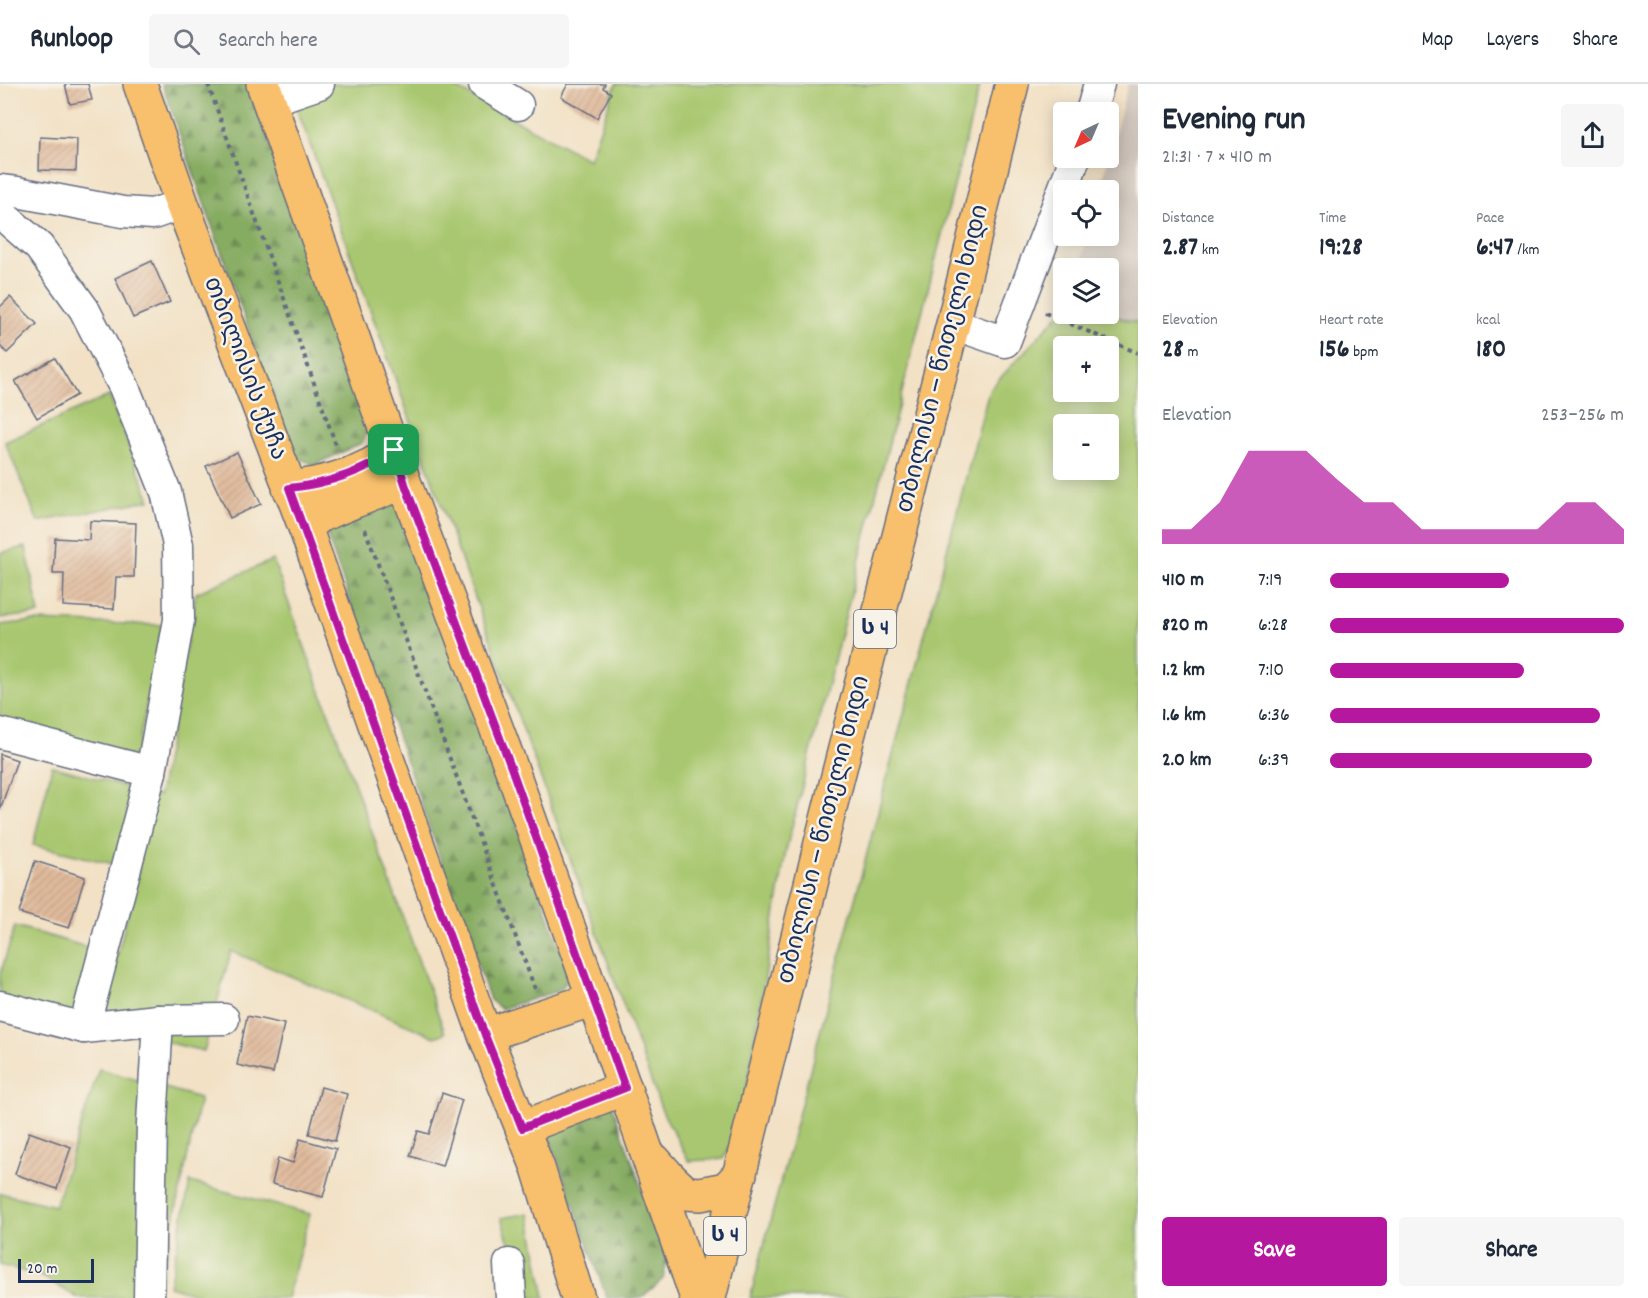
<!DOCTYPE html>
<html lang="en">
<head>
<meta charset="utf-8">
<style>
	:root { --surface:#fff; --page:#f6f6f7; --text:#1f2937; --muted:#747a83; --line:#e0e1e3; --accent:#b5179e }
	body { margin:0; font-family:Dekko,"Noto Sans Georgian",sans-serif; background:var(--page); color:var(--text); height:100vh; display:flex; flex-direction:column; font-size:22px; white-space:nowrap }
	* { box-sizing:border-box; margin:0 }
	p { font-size:20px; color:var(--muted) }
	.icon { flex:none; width:33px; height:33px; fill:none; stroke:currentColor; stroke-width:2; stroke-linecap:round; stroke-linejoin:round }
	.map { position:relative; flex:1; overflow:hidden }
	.panel { display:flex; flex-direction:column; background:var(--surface); width:510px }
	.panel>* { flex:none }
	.needle { width:39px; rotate:224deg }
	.tools { position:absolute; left:1053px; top:18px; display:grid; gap:12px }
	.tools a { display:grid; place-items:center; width:66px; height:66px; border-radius:6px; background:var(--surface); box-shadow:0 3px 15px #0003; font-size:30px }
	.scale { position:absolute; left:18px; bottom:15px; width:76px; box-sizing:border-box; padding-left:6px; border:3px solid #1b2f5e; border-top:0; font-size:16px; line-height:21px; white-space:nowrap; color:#1b2f5e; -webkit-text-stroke:4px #f7f3e8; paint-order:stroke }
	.pin { position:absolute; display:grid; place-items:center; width:51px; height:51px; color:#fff; margin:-26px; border-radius:12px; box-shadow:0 3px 9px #0006 }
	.round { display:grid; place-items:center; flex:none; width:63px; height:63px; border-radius:6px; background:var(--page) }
	.headline { display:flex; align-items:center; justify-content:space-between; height:102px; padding:0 24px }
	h1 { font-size:33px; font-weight:800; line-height:45px }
	.stats { display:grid; grid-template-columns:repeat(3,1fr); gap:9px; height:102px; padding:6px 24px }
	.stats div { display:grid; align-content:center }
	.stats b { font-size:26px; font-weight:800 }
	.stats small { font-size:16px; font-weight:400 }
	.stats p { font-size:16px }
	.chart { height:168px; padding:12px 24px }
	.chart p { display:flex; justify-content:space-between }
	.chart svg { width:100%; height:108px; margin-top:6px; fill:var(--accent); opacity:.7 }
	.button { display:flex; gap:12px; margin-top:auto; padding:12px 24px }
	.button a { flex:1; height:69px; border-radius:6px; background:var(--accent); color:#fff; font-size:24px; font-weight:800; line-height:69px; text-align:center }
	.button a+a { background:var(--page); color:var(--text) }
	ul { padding:0 24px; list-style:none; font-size:20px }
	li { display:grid; grid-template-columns:96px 72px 1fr; align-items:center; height:45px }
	li i { height:15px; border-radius:8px; background:var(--accent) }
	header { display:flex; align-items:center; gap:36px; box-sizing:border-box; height:84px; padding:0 30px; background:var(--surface); border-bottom:2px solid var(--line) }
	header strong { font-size:28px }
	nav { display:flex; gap:33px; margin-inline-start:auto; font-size:21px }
	.search { width:420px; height:54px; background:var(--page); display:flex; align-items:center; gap:15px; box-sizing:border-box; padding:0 21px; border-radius:6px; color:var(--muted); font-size:22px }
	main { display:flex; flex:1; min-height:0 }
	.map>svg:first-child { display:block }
	.industrial { fill:#cdc2b9 }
	.grass { fill:#a9c76f; stroke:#627b66; stroke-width:1.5; fill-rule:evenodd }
	.forest { fill:url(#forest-firs); stroke:#506e60; stroke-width:1.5 }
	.building { fill:url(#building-hatch) }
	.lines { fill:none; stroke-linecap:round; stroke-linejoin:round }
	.minor-casing { stroke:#666d82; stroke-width:33 }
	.major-casing { stroke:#666d82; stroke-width:36 }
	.highway-casing { stroke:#666d82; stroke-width:36 }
	.path { stroke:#666d82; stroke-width:4; stroke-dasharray:4.5 4.5; stroke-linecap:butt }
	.minor { stroke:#fff; stroke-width:30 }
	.major { stroke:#f8bf6c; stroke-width:33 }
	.highway { stroke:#f8bf6c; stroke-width:33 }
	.route-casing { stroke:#fff; stroke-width:12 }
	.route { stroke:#b5179e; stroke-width:8 }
	.labels { text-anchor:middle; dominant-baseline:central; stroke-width:5; stroke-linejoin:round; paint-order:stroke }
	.shield { fill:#f7f3e8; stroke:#5d6a87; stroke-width:1.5 }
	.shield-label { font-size:22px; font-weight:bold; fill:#1b2f5e }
	.street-label { font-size:24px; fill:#1b2f5e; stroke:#f7f3e8 }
</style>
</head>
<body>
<header>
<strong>Runloop</strong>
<div class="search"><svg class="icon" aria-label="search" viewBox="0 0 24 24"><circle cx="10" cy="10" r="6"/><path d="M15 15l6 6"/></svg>Search here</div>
<nav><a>Map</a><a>Layers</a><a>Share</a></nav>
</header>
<main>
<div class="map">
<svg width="1138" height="1214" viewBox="0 0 1138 1214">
	<defs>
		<pattern id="forest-firs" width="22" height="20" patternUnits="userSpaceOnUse" patternTransform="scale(1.5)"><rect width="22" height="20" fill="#86ac62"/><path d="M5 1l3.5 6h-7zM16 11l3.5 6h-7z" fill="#6d8c54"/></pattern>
		<pattern id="building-hatch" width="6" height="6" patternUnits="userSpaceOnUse" patternTransform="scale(1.5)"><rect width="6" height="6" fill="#e0ba9b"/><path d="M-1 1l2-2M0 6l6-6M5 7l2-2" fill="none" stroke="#c0a088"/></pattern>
	</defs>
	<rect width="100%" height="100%" fill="#f7f3e8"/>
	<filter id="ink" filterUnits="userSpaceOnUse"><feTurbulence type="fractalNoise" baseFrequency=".0167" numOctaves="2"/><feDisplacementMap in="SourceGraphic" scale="12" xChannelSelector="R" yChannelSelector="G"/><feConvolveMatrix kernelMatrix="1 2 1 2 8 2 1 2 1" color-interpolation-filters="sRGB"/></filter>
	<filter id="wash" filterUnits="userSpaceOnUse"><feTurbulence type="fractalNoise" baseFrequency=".008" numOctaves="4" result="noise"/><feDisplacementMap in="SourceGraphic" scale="24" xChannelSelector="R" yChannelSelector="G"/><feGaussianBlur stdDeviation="1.35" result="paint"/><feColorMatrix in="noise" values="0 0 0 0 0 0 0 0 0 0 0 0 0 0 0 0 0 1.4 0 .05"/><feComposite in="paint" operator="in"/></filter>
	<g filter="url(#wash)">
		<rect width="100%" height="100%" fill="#f2e1c5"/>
		<polygon class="industrial" points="1128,0 1138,0 1138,239 1107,230 1108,184 1079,184 1088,152 1108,152 1108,106 1100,106"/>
		<g class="grass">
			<polygon points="288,0 449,0 589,76 616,0 980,0 786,766 740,1044 723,1075 689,1077 662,1027"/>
			<path d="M1063 226 1064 230H1107L1138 239V1214H750L989 306ZM1108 262V308H1064V262ZM1108 340V386H1064V340Z"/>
			<polygon points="109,312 150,416 38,438 5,358"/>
			<polygon points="26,463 39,530 0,534 0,469"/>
			<polygon points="273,476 445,949 435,953 231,867 204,967 0,919 0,891 15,842 117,872 139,786 33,761 52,682 159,712 196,509"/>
			<polygon points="34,537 162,541 136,674 0,636 0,541"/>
			<polygon points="99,985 200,1014 157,1214 78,1214 43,1193 0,1181 0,1109 55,1122"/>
			<polygon points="190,1098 310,1130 287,1214 208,1214 169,1202"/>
			<polygon points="529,1129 545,1214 525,1214 524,1205 501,1134"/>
		</g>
		<g class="forest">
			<polygon points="162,0 248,0 370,341 362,359 315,381 293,372"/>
			<polygon points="403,411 570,893 560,906 501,925 490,916 321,434"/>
			<polygon points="608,1009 667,1176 663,1195 642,1213 637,1214 607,1214 545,1041"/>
		</g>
		<g id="blocks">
			<g class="building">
				<polygon points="65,0 88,0 92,16 70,20"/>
				<polygon points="568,0 605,0 603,4 611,9 597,34 561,13"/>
				<polygon points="40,53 77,55 76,87 39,86"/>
				<polygon points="152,177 170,218 133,234 115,194"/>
				<polygon points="10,213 37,240 7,269 0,262 0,223"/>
				<polygon points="55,274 77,311 37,334 15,297"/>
				<polygon points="237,368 261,420 230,434 206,382"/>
				<polygon points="90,437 136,439 134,493 116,493 114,525 63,522 64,490 53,490 55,454 89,456"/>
				<polygon points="0,670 17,676 0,726"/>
				<polygon points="35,777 85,793 69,844 19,829"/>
				<polygon points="247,932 284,940 273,989 237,981"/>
				<polygon points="321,1003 347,1010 335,1057 309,1050"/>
				<polygon points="442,1009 462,1016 442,1082 410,1072 418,1047 429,1050"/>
				<polygon points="29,1048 71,1063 57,1105 15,1090"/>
				<polygon points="300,1055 336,1065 323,1113 272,1100 278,1074 293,1079"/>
			</g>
		</g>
	</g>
	<g filter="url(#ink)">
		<use href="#blocks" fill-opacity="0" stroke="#666d82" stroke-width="1.5"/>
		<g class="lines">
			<g class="minor-casing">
				<g id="minor">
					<polyline points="484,0 518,21"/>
					<polyline points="269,17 319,0"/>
					<polyline points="1091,28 1099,0"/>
					<polyline points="0,106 17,108 123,128 153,130 182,120"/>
					<polyline points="0,129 39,163 84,225 124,303 166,408 178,461 179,536 151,688 84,944"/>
					<polyline points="953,240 1005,258 1075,74"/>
					<polyline points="0,649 151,688"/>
					<polyline points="0,922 84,944 158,936 224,935"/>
					<polyline points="509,1180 511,1214"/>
					<polyline points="149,1214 152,1039 158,936"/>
				</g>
			</g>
			<g class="major-casing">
				<g id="major">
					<polyline points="140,0 182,120 305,443 485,951 538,1084 578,1214"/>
					<polyline points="263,0 406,403 512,686 582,881 697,1214"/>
					<path d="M289 404C326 400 364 388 394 367"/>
					<polyline points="305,443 321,431 355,417 389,404 406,403"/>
					<polyline points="485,951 594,915"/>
					<polyline points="522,1044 625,1004"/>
					<polyline points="654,1076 671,1095 686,1109 700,1110 726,1105 740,1090"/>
				</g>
			</g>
			<g class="highway-casing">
				<polyline id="highway" points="709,1214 823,751 953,240 1012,0"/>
			</g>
			<g class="path">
				<polyline points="208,0 337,364"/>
				<polyline points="1045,229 1138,269"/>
				<polyline points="365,445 535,905"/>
			</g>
			<use href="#minor" class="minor"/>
			<use href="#major" class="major"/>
			<use href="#highway" class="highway"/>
		</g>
	</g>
	<g class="lines" filter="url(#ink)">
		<g class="route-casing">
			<path id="route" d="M394 366 406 403 512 686 625 1004 522 1044 485 951 289 404C326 400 364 388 394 366Z"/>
		</g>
		<use href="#route" class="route"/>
	</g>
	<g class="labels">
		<g class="shield">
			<rect x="854" y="526" width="42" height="38" rx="4.5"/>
			<rect x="704" y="1133" width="42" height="38" rx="4.5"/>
		</g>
		<g class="shield-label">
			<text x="875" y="545">ს 4</text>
			<text x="725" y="1152">ს 4</text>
		</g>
		<g class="street-label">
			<text transform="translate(944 275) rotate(-76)">თბილისი — წითელი ხიდი</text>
			<text transform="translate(244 285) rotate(69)">თბილისის ქუჩა</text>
			<text transform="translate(825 746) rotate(-76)">თბილისი — წითელი ხიდი</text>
		</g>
	</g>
</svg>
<div class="tools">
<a><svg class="needle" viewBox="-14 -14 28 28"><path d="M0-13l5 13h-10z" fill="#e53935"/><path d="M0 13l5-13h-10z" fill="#747a83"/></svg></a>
<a><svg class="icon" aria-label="locate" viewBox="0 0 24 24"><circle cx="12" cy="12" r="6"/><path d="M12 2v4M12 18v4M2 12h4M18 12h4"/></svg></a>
<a><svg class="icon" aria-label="layers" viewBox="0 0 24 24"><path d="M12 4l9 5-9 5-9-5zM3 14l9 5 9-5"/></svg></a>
<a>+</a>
<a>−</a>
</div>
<div class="scale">20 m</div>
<div class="pin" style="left:394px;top:366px;background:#1e9e55"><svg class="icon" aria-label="arrive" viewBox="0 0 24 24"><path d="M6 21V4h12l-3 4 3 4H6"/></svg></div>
</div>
<section class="panel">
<div class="headline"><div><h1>Evening run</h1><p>21:31 · 7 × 410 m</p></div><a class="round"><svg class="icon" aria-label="share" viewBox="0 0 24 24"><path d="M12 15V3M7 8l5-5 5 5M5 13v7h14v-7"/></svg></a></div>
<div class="stats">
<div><p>Distance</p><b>2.87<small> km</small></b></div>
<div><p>Time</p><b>19:28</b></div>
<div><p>Pace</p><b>6:47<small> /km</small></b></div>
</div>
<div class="stats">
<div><p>Elevation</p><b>28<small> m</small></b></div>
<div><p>Heart rate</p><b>156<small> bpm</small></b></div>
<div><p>kcal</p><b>180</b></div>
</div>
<div class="chart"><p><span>Elevation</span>253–256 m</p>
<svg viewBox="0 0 160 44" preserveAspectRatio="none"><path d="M0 44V38L10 38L20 27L30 6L40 6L50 6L60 17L70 27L80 27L90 38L100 38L110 38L120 38L130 38L140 27L150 27L160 38V44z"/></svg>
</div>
<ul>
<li><b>410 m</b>7:19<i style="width:61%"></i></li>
<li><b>820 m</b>6:28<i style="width:100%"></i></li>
<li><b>1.2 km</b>7:10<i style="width:66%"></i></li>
<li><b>1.6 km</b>6:36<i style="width:92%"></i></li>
<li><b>2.0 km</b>6:39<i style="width:89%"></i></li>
</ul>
<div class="button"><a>Save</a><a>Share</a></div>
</section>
</main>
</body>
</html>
